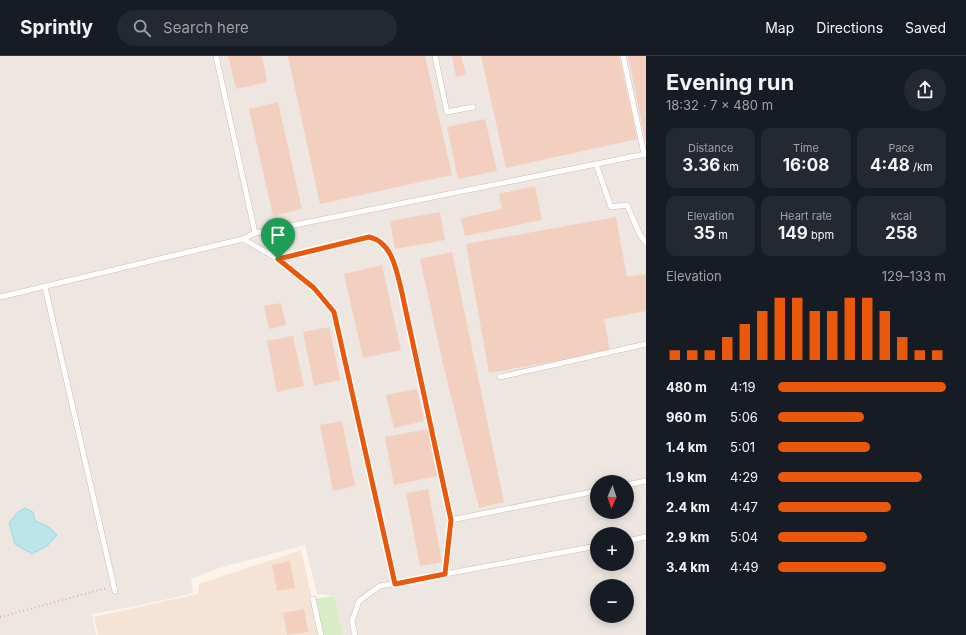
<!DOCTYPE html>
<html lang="en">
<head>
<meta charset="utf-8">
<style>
	:root { --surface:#171b24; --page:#242831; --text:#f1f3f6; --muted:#9ea1a6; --line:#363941; --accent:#ea580c }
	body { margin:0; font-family:Inter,sans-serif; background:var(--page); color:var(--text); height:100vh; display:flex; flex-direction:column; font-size:15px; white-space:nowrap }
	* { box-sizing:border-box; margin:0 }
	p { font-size:13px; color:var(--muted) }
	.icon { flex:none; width:22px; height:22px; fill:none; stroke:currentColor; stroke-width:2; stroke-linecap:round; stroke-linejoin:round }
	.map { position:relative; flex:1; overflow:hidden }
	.side { display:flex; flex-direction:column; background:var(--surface); width:320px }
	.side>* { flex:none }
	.needle { width:26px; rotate:183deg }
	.controls { position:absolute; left:590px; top:419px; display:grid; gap:8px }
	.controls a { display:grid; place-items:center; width:44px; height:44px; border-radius:50%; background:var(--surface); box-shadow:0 2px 10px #0003; font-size:20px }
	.pin { position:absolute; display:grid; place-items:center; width:34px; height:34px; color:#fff; margin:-41px -17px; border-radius:50% 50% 50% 0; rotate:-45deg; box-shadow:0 0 4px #0007 }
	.pin .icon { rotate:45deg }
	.round { display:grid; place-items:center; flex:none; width:42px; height:42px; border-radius:21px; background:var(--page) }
	.headline { display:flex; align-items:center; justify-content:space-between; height:68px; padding:0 20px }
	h1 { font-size:22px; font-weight:700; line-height:30px }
	.figures { display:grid; grid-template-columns:repeat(3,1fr); gap:6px; height:68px; padding:4px 20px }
	.figures div { display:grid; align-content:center; border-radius:10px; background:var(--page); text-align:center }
	.figures b { font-size:17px; font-weight:700 }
	.figures small { font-size:11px; font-weight:400 }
	.figures p { font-size:11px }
	.chart { height:112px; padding:8px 20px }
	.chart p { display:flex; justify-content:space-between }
	.chart svg { width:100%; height:72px; margin-top:4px; stroke:var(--accent); stroke-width:6 }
	ul { padding:0 20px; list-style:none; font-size:13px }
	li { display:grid; grid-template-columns:64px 48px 1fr; align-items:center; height:30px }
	li i { height:10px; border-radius:5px; background:var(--accent) }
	header { display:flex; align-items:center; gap:24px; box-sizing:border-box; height:56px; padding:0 20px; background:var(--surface); border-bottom:1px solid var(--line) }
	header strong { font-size:19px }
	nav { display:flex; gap:22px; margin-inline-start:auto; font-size:14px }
	.search { width:280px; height:36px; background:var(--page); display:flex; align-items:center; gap:10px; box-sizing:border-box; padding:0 14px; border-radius:22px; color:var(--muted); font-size:15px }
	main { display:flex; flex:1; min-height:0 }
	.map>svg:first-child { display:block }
	.residential { fill:#f5e4d6 }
	.industrial { fill:#eee6e1; fill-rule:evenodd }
	.green { fill:#d8ecc5 }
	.water { fill:#bbe5e8; stroke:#a1d6da }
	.building { fill:#f3cfbf }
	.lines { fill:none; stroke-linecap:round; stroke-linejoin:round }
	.lane-casing { stroke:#d2bcaf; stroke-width:6 }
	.path { stroke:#d9b2a1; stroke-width:2; stroke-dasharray:1 3; stroke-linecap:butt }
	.lane { stroke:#fff; stroke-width:5 }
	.route-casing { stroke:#fff; stroke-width:8 }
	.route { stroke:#ea580c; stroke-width:5 }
</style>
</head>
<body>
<header>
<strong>Sprintly</strong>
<div class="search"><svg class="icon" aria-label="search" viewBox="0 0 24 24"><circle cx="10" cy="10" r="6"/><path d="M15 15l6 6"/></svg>Search here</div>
<nav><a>Map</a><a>Directions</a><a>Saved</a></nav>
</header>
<main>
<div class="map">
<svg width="646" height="579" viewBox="0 0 646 579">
	<rect width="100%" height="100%" fill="#fdf3e8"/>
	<polygon class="residential" points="301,494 320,579 98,579 94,561 198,538 199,528"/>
	<path class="industrial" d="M0 0H646V579H343L334 540 317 538 305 489 219 512 191 523 193 537 141 549 92 558 96 579H0ZM597 426H627V456H597ZM597 478H627V508H597ZM597 530H627V560H597Z"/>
	<polygon class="green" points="334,540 343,579 321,579 313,543"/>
	<polygon class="water" points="25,452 33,456 35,465 49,471 57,479 47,490 32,498 15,488 9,467 18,456"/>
	<g class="building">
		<polygon points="228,0 262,0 267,26 236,33"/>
		<polygon points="288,0 425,0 452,119 320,148"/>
		<polygon points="452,0 461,0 466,18 456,21"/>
		<polygon points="481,0 619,0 637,83 506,112"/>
		<polygon points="628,0 646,0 646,83 645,83"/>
		<polygon points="278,46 302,153 273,160 249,53"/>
		<polygon points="485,63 497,115 458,123 447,71"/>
		<polygon points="535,130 542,164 465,180 461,162 502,153 499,138"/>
		<polygon points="440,156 445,184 395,193 390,165"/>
		<polygon points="616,161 627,221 646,218 646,255 604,263 610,295 489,317 466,188"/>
		<polygon points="452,196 504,446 479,452 443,308 420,203"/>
		<polygon points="382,209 401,294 363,302 344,218"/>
		<polygon points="281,247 286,269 269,273 264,250"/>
		<polygon points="329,271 340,324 314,330 303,276"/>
		<polygon points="293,280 304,330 277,336 267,285"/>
		<polygon points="417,333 424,365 394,372 386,339"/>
		<polygon points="342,365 355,430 333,435 320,369"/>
		<polygon points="428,373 438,420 394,429 385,381"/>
		<polygon points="428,433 442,506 420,510 406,437"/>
		<polygon points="290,505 295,532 277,535 272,509"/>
		<polygon points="304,553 308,576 287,579 283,557"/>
	</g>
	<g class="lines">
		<g class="lane-casing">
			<g id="lane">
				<polyline points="216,0 255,177"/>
				<polyline points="435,0 447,56 473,51"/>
				<polyline points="623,0 644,98"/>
				<polyline points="596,108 611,151 627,149 640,179 646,187"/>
				<polyline points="243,183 278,203 315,232 334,256 395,528"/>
				<path d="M278 203 369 181C393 186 397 217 402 237L451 464 445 518"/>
				<polyline points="45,231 115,535"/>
				<polyline points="0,241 243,183 255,177 646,98"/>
				<polyline points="500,321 646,288"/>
				<polyline points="627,429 646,425"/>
				<polyline points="451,464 597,435"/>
				<polyline points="627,485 646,481"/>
				<polyline points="313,543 321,579"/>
				<polyline points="355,579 352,565 359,545 380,530 597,490"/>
			</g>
		</g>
		<polyline class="path" points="0,561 107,532"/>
		<use href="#lane" class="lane"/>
	</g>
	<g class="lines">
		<g class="route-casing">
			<path id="route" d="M369 181C393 186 397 217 402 237L451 464 445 518 395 528 334 256 314 232 278 203Z"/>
		</g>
		<use href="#route" class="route"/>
	</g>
</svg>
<div class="controls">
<a><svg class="needle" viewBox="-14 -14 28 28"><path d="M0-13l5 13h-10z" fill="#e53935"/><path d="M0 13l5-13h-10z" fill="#9ea1a6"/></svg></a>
<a>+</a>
<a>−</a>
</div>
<div class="pin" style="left:278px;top:203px;background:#1e9e55"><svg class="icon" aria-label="arrive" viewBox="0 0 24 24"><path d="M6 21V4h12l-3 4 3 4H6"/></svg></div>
</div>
<section class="side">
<div class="headline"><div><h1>Evening run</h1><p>18:32 · 7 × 480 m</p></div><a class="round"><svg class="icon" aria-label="share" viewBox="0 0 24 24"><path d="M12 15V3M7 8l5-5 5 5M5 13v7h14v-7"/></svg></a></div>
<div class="figures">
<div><p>Distance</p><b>3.36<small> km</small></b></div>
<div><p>Time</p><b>16:08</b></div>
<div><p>Pace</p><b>4:48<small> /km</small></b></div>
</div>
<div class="figures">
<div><p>Elevation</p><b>35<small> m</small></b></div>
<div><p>Heart rate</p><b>149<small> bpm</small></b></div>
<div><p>kcal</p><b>258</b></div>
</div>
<div class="chart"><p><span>Elevation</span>129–133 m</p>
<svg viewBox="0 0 160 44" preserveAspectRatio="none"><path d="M5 44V38M15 44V38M25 44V38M35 44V30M45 44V22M55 44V14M65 44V6M75 44V6M85 44V14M95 44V14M105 44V6M115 44V6M125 44V14M135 44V30M145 44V38M155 44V38"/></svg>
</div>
<ul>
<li><b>480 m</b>4:19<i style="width:100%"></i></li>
<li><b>960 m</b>5:06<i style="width:51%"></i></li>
<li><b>1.4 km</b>5:01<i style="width:55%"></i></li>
<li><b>1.9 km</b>4:29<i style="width:86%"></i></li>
<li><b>2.4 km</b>4:47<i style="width:67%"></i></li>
<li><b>2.9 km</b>5:04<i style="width:53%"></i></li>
<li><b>3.4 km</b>4:49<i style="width:64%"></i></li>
</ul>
</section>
</main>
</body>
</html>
